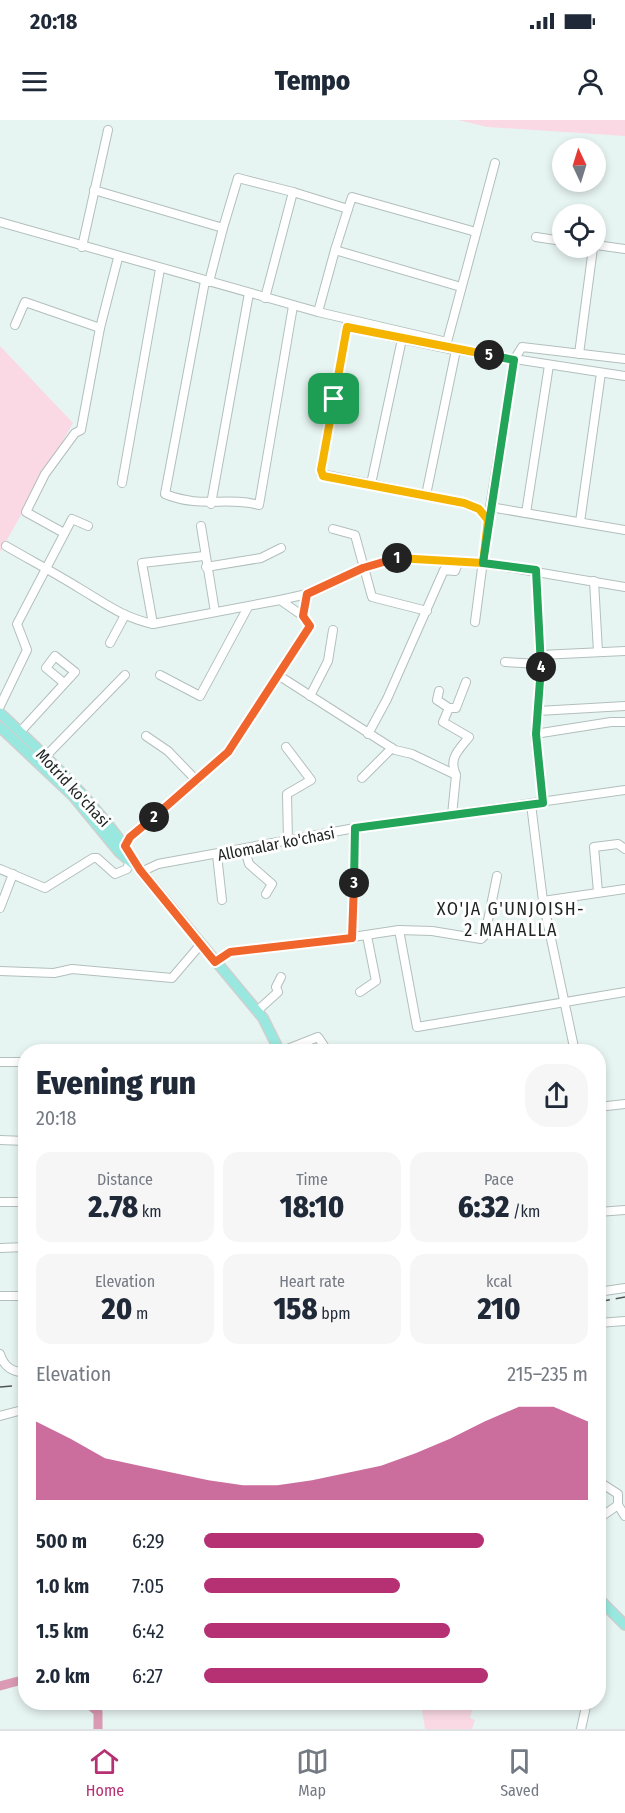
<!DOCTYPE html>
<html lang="en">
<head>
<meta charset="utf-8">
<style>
	:root { --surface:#fff; --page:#f6f6f7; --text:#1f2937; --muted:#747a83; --line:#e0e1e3; --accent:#b63074 }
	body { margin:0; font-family:"Fira Sans Condensed",sans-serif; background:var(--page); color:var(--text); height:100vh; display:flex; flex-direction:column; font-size:22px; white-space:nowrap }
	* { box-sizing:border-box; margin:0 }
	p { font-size:20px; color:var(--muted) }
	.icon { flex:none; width:33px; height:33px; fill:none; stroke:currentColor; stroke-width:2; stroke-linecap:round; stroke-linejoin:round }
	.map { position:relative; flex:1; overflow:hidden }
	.drawer { position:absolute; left:18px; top:924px; width:588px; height:666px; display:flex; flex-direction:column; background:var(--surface); border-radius:24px; box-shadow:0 3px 9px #0003 }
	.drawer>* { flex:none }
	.needle { width:39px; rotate:356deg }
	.fabs { position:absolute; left:552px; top:18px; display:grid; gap:12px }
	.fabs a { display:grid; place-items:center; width:54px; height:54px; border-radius:50%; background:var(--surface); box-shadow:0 3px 9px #0003; font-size:30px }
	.pin { position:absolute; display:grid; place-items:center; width:51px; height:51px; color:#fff; margin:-26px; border-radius:12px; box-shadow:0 3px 9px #0006 }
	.km { position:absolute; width:30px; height:30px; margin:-15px; border-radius:50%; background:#222; color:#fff; font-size:16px; line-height:30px; text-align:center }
	.round { display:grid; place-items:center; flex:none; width:63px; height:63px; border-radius:24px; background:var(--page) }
	.headline { display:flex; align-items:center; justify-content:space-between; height:102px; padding:0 18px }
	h1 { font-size:33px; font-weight:800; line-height:45px }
	.metrics { display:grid; grid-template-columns:repeat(3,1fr); gap:9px; height:102px; padding:6px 18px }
	.metrics div { display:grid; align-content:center; border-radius:15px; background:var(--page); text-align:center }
	.metrics b { font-size:30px; font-weight:800 }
	.metrics small { font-size:16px; font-weight:400 }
	.metrics p { font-size:16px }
	.chart { height:168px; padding:12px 18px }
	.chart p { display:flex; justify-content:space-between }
	.chart svg { width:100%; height:108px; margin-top:6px; fill:var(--accent); opacity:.7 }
	ul { padding:0 18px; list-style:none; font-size:20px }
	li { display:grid; grid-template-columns:96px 72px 1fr; align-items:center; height:45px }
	li i { height:15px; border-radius:8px; background:var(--accent) }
	.status { display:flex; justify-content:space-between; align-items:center; height:42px; padding:0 30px; background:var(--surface); direction:ltr }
	.status svg { height:16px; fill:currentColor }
	header { display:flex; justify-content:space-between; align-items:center; height:78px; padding:0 18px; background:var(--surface); font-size:27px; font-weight:800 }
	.menu { display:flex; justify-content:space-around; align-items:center; height:84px; border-top:2px solid var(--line); background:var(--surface); font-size:16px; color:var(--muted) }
	.menu a { display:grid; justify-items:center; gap:3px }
	.menu .on { color:var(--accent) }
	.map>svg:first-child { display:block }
	.green { fill:#fad9e5 }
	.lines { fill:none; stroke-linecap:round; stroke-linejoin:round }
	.river { stroke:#db9ab3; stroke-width:9 }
	.minor-casing { stroke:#b2bfbd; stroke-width:10 }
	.major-casing { stroke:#cecfcf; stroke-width:12 }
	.minor { stroke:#fff; stroke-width:8 }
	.major { stroke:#99e8df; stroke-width:9 }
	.rail { stroke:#4e5554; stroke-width:1.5; stroke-dasharray:12 6; stroke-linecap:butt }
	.split-1-casing { stroke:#fff; stroke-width:12 }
	.split-2-casing { stroke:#fff; stroke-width:12 }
	.split-3-casing { stroke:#fff; stroke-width:12 }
	.split-4-casing { stroke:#fff; stroke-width:12 }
	.split-5-casing { stroke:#fff; stroke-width:12 }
	.split-6-casing { stroke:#fff; stroke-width:12 }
	.split-1 { stroke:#f5b400; stroke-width:8 }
	.split-2 { stroke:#f0652b; stroke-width:8 }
	.split-3 { stroke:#f0652b; stroke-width:8 }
	.split-4 { stroke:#22a559; stroke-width:8 }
	.split-5 { stroke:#22a559; stroke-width:8 }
	.split-6 { stroke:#f5b400; stroke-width:8 }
	.labels { text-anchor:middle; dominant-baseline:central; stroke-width:6; stroke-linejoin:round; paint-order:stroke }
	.street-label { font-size:16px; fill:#202524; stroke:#fefffe }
	.neighbourhood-label { font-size:18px; letter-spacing:1.5px; fill:#202524; stroke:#fefffe }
</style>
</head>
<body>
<div class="status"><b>20:18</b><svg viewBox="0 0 49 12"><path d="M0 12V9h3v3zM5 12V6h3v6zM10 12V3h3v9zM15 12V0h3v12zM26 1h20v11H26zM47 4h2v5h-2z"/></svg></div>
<header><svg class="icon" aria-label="menu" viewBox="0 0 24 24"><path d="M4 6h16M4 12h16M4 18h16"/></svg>Tempo<svg class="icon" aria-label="person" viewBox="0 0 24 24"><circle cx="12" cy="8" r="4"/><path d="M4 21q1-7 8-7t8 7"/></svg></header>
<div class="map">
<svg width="625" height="1609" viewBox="0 0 625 1609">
	<rect width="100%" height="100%" fill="#e7f5f2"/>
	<g class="green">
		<polygon points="458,0 625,0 625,16 487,7"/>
		<polygon points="0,226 73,303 0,432"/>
		<polygon points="421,1583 474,1583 470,1598 475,1600 472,1609 425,1609"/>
	</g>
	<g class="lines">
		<g class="river">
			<polyline points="0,1566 26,1559"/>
			<polyline points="86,1582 98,1592 98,1609"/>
		</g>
		<g class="minor-casing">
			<g id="minor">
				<polyline points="94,70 223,108 238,58 293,72"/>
				<polyline points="348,89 335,130 461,167"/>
				<polyline points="0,102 318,192 447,222 450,229 625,256"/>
				<polyline points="536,117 562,121"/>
				<polyline points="596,125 625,129"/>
				<polyline points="82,127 108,10"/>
				<path d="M205 161 165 374C202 389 226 376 259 385L293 186"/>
				<polyline points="209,162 223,108"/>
				<polyline points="265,178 293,72 348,89 352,77 476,112"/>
				<polyline points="318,192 335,130"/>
				<polyline points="348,200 321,354 464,383 479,389 488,400"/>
				<polyline points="15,205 25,182 100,208"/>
				<polyline points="347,207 402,219"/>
				<polyline points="447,222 495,43"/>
				<polyline points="579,234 593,128"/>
				<polyline points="122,363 160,149"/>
				<polyline points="371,364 402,219 450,229"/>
				<polyline points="426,375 456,230"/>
				<polyline points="211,384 249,173"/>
				<polyline points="490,387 625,410"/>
				<polyline points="526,393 549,245"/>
				<polyline points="580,402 601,253"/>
				<polyline points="201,406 215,492"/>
				<polyline points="333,409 355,415 372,477 427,491"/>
				<polyline points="64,413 26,392 45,354 75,313 81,310 100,208 118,138"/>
				<path d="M6 426C30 440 55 453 79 468 106 484 122 497 153 504L280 480 303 496"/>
				<polyline points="206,447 261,438 281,428"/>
				<polyline points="536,450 541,563 535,614 543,683"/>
				<polyline points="594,461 598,532"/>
				<polyline points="280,480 307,474 363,448 396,438 483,443 625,467"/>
				<polyline points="475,502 490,387 514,240 522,227 625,239"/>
				<polyline points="153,504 142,443 204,436"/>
				<polyline points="110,523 124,497"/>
				<polyline points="540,535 625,531"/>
				<polyline points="505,542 540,544"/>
				<polyline points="160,555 200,576 248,487"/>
				<polyline points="278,555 395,630 412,634 456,655 452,695"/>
				<polyline points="439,571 437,580 449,588"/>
				<polyline points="310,576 328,541 333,510"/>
				<polyline points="0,586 27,530 17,504 72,399 88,406"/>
				<polyline points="538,591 625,586"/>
				<polyline points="20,612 75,552 55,536 46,548 64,563"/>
				<polyline points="368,614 387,579 444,450 455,451 459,441"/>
				<polyline points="535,614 611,602 625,602"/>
				<polyline points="146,616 168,631 197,661"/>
				<polyline points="286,627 311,660 287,674 288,721"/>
				<polyline points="45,637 125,555"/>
				<path d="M456 655C448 638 459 630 469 617L443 602 449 588H456L466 562"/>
				<polyline points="362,658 392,628"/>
				<polyline points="531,684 543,781 575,932"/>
				<polyline points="125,726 131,717 228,632 310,506 303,496 307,474"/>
				<polyline points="245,730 249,744 272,764 266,774"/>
				<polyline points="217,735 222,780"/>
				<polyline points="0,749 45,768 93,738 97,738 115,754 127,749 130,741"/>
				<polyline points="141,752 158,744 355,708 625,670"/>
				<polyline points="598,772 594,727 618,724 625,729"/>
				<polyline points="543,781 625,769"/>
				<polyline points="0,788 13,754"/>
				<polyline points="399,810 417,907 625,872"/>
				<polyline points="352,818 355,708"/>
				<polyline points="215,841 230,832 313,823 399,810 432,811 481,819 485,815 497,756"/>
				<polyline points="0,851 54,853 72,849 172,858 201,824"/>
				<polyline points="360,872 376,861 367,816"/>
				<polyline points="257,891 278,872 276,867 281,857"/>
				<polyline points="285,930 318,917 328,932"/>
				<polyline points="0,942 26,942"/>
				<polyline points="598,987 625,984"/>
				<polyline points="0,1020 26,1021"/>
				<polyline points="0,1082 26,1082"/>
				<polyline points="598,1092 625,1090"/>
				<polyline points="0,1128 26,1127"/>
				<polyline points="598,1172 625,1168"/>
				<polyline points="0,1176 26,1176"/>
				<polyline points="598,1203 625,1201"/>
				<path d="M0 1234C4 1247 12 1252 26 1253"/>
				<polyline points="0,1296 26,1289"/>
				<polyline points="598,1361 618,1374 618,1385 625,1396"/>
				<polyline points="598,1399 618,1385"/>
				<polyline points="581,1609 587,1582"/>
			</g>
		</g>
		<g class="major-casing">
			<g id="major">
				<path d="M0 593C50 640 104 690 140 750L263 898 280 932"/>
				<polyline points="0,607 73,676 119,732 133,744"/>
				<polyline points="598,1478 625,1505"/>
			</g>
		</g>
		<use href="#minor" class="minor"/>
		<use href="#major" class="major"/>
		<g class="rail">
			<polyline points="598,1182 625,1177"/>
			<polyline points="0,1267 26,1265"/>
		</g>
	</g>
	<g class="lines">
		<g class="split-1-casing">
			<polyline id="split-1" points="334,279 321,350 323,356 464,383 479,389 488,400 483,443 397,438"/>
		</g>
		<g class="split-2-casing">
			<polyline id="split-2" points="154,697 228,632 310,506 303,496 307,474 363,448 397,438"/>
		</g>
		<g class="split-3-casing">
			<polyline id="split-3" points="154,697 130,717 125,726 140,750 215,842 230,832 352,818 354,763"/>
		</g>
		<g class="split-4-casing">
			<polyline id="split-4" points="354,763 355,708 543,683 536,614 541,547"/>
		</g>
		<g class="split-5-casing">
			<polyline id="split-5" points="489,235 514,240 483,443 536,450 541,547"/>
		</g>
		<g class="split-6-casing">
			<polyline id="split-6" points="334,279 347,207 489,235"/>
		</g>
		<use href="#split-1" class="split-1"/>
		<use href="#split-2" class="split-2"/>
		<use href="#split-3" class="split-3"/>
		<use href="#split-4" class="split-4"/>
		<use href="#split-5" class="split-5"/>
		<use href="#split-6" class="split-6"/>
	</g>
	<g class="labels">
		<g class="street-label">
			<text transform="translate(73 668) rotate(47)">Motrid ko'chasi</text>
			<text transform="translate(276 724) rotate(-11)">Allomalar ko'chasi</text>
		</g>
		<g class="neighbourhood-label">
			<text x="511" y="789">XO'JA G'UNJOISH-<tspan x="511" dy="21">2 MAHALLA</tspan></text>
		</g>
	</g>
</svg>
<div class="fabs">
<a><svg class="needle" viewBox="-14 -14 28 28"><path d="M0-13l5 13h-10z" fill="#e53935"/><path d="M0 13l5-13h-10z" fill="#747a83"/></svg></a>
<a><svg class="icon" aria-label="locate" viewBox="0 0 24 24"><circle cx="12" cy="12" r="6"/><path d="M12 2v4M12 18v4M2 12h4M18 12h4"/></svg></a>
</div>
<div class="pin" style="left:334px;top:279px;background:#1e9e55"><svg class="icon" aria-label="arrive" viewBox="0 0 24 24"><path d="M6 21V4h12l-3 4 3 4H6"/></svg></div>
<b class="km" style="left:397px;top:438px">1</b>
<b class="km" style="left:154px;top:697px">2</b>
<b class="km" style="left:354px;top:763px">3</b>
<b class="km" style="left:541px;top:547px">4</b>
<b class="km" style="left:489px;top:235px">5</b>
<section class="drawer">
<div class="headline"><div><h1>Evening run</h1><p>20:18</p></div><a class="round"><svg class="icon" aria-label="share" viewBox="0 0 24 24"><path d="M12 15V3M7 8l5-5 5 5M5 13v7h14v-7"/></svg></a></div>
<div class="metrics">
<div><p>Distance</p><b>2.78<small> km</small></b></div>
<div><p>Time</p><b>18:10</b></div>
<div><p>Pace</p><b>6:32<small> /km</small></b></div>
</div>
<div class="metrics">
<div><p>Elevation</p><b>20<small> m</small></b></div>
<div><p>Heart rate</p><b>158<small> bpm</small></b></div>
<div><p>kcal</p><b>210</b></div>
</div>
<div class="chart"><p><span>Elevation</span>215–235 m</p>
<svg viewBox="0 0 160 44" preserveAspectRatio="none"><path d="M0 44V12L10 19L20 27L30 30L40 33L50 36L60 38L70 38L80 36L90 33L100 30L110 25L120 19L130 12L140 6L150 6L160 12V44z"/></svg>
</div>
<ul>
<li><b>500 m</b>6:29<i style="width:73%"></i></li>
<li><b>1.0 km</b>7:05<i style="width:51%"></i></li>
<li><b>1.5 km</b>6:42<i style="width:64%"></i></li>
<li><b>2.0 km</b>6:27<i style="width:74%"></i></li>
</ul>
</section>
</div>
<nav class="menu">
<a class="on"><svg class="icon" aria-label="home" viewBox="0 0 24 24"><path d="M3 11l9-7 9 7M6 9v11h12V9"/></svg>Home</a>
<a><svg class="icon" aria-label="map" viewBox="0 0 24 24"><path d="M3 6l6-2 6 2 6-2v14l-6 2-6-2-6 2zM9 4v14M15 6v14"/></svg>Map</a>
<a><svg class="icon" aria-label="saved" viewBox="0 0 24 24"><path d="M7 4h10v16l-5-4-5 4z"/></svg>Saved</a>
</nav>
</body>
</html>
